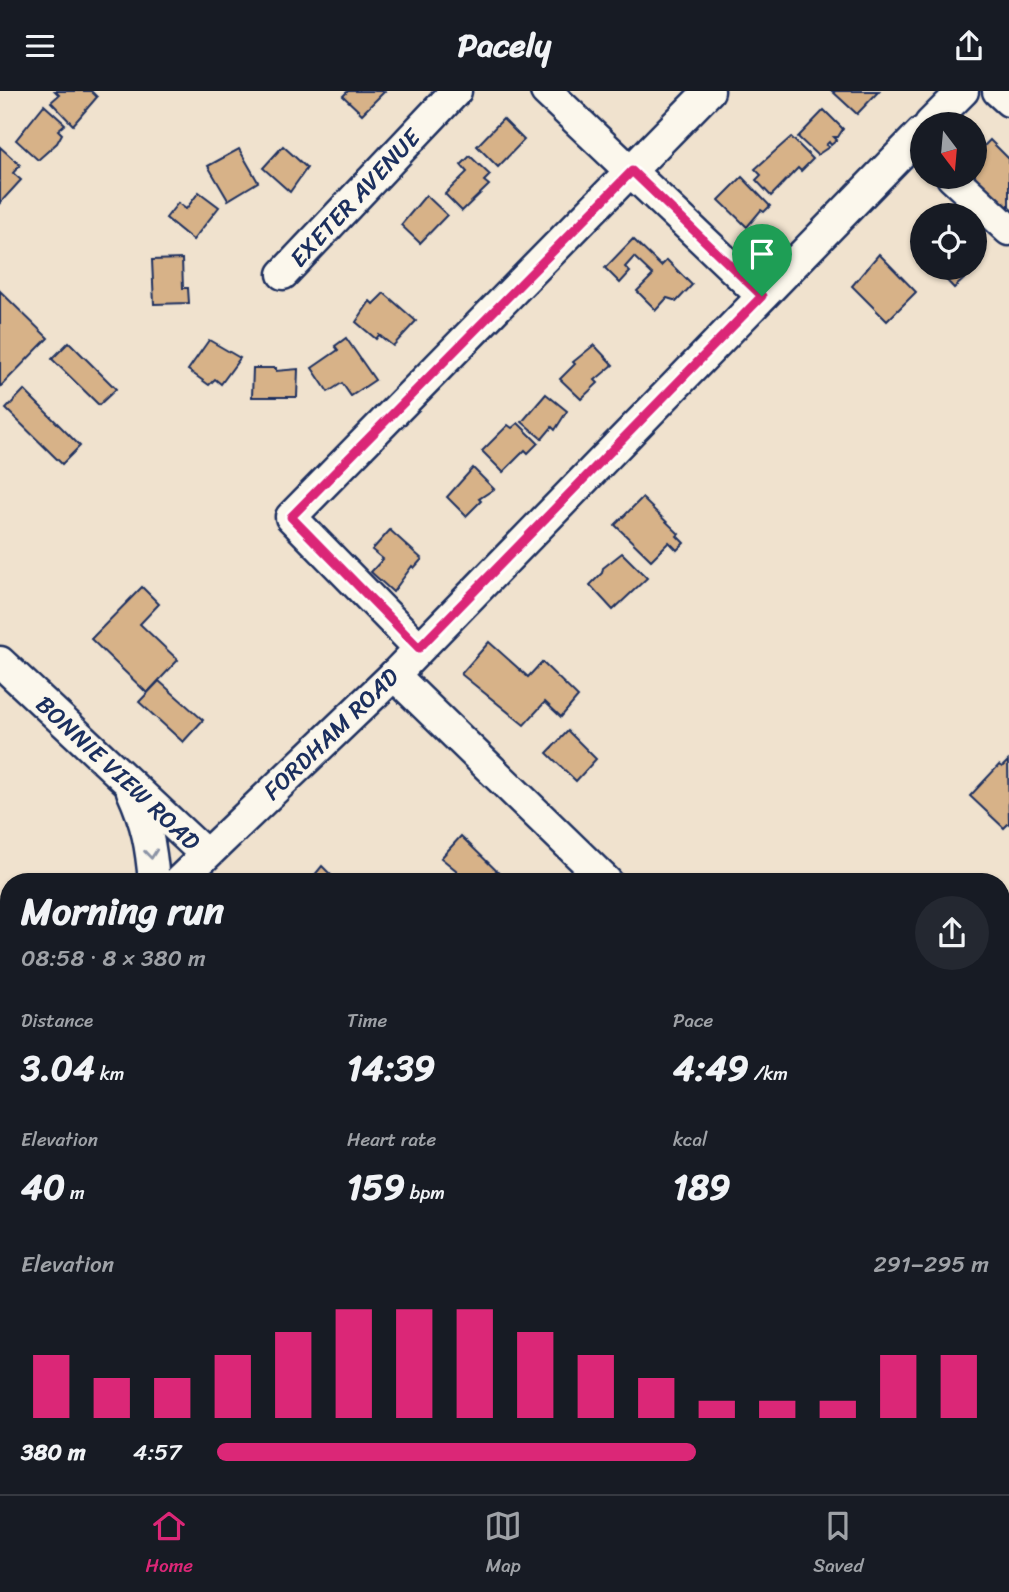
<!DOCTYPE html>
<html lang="en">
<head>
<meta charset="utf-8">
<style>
	:root { --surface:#171b24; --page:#242831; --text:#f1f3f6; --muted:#9ea1a6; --line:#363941; --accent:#db2777 }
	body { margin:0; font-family:Sriracha,sans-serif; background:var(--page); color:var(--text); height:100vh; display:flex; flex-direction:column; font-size:26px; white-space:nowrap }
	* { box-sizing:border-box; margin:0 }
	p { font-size:23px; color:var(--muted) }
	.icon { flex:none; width:38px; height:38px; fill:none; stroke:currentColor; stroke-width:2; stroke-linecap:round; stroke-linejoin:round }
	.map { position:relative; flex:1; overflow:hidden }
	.panel { position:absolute; left:0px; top:782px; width:1010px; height:621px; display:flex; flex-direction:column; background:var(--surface); border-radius:28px 28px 0 0; box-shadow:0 2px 5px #0004 }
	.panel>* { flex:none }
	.needle { width:46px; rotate:164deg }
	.tools { position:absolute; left:910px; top:21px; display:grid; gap:14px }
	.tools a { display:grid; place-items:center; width:77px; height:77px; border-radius:50%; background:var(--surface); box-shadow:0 2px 5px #0004; font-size:35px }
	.pin { position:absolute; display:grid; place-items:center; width:60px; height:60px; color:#fff; margin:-72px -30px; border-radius:50% 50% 50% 0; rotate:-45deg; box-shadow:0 0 7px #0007 }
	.pin .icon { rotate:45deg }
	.round { display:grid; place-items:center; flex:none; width:74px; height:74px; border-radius:37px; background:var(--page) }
	.summary { display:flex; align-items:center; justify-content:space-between; height:119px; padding:0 21px }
	h1 { font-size:38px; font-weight:700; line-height:52px }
	.metrics { display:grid; grid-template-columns:repeat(3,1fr); gap:10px; height:119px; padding:7px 21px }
	.metrics div { display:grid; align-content:center }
	.metrics b { font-size:35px; font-weight:700 }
	.metrics small { font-size:19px; font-weight:400 }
	.metrics p { font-size:19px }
	.chart { height:196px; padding:14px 21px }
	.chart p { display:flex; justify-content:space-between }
	.chart svg { width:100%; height:126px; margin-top:7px; stroke:var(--accent); stroke-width:6 }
	ul { padding:0 21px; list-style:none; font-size:23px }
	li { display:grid; grid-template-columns:112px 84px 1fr; align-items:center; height:52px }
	li i { height:18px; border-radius:9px; background:var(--accent) }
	header { display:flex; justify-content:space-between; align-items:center; height:91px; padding:0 21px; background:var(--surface); font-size:32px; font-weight:700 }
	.menu { display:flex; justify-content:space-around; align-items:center; height:98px; border-top:2px solid var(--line); background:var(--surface); font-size:19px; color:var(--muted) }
	.menu a { display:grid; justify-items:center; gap:4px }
	.menu .on { color:var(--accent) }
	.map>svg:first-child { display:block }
	.green { fill:#add997; stroke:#64847a; stroke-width:2 }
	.building { fill:#d7b288; stroke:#1b2f5e; stroke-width:2 }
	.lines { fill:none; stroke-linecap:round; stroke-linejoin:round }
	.minor-casing { stroke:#1b2f5e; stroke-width:35 }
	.path { stroke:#1b2f5e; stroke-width:4.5; stroke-dasharray:5 5; stroke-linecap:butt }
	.minor { stroke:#fbf7ec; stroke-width:30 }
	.oneway { stroke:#8b93a5 }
	.route-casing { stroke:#fff; stroke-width:14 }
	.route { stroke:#db2777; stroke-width:9 }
	.labels { text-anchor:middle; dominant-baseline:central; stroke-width:5; stroke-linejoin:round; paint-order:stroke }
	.street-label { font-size:24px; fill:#1b2f5e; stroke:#fbf7ec }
</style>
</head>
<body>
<header><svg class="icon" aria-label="menu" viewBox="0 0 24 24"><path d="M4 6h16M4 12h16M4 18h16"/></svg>Pacely<svg class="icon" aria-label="share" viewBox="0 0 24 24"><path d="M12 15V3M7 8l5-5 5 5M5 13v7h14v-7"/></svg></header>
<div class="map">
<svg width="1009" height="1403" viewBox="0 0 1009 1403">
	<rect width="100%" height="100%" fill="#f0e2ce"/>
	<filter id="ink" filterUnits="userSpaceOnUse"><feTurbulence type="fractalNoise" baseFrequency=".0143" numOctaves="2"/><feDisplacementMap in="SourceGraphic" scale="14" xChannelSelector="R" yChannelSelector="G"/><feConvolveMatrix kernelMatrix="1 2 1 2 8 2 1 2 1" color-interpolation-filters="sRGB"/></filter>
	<g filter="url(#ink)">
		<g class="green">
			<polygon points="0,1108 9,1109 9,1231 0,1229"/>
			<polygon points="822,1395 975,1395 966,1403 849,1403"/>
		</g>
		<g class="building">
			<polygon points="55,0 91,0 97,6 73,34 51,11 59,4"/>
			<polygon points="348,0 385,0 362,23 343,5"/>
			<polygon points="832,0 879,0 857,23"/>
			<polygon points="44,14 65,33 58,39 62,43 57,52 38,69 16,49"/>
			<polygon points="824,19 843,38 838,46 834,46 837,49 831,54 829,51 826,54 829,56 817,64 798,46"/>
			<polygon points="503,28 524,49 498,76 477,55"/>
			<polygon points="791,46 813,68 801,80 798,77 771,105 756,89 761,84 755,78"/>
			<polygon points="990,49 1009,68 1009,137 958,86 975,86 975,64"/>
			<polygon points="283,55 307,77 290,101 263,77"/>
			<polygon points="0,56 20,74 13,82 21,89 0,112"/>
			<polygon points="239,58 258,91 228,109 208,75"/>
			<polygon points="470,65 490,84 484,90 489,94 462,120 445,103 467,81 461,74"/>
			<polygon points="742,86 770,115 764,121 761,119 747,136 719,109"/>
			<polygon points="199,101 219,116 193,149 166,127 178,112 186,118"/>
			<polygon points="426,104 447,124 420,152 401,134"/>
			<polygon points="633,148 661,175 667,169 692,194 677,210 667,207 656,219 637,200 653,184 634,166 625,176 630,181 620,192 605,177"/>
			<polygon points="879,163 916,201 887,230 852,195"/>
			<polygon points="182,168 183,197 188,197 189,212 154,213 152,169"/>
			<polygon points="975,176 976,177 954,197 935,177"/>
			<polygon points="0,200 48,247 0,296"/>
			<polygon points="384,202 416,230 393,255 379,244 376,248 356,231 370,210 373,213"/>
			<polygon points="346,247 375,289 351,305 342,292 328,301 312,277 338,259 335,255"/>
			<polygon points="209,249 240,267 221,293 215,288 209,294 188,279"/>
			<polygon points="69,251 116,298 99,314 52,268"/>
			<polygon points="594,254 613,274 595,289 598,292 581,308 560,288 575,273 573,271"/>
			<polygon points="253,277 276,277 276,280 298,278 297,306 252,306"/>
			<polygon points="24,299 80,355 62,373 6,318"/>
			<polygon points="546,303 567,320 555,339 552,336 542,348 522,331"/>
			<polygon points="518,332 538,352 528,362 525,359 503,381 482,360 508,334 512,337"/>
			<polygon points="473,377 494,398 479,408 481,410 466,425 447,406"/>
			<polygon points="642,407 679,443 677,445 684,452 677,459 669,451 651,469 615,434"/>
			<polygon points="390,439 422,468 414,477 412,475 393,501 371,481 383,468 372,459"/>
			<polygon points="622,462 647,487 613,519 590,494 602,482 603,477"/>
			<polygon points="142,496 159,513 140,533 178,569 147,602 91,548"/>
			<polygon points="489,551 528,586 542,571 578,606 561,626 545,611 524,634 461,583"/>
			<polygon points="159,590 203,629 183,651 139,611"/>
			<polygon points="568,640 596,668 576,690 547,662"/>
			<polygon points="1008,670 1009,732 1004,737 970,705 999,674 1002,676"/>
			<polygon points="461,745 508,791 455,791 451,787 457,780 441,767"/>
			<polygon points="322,775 338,791 309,791"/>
			<polygon points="1005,1054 1009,1058 1009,1097 1001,1090 1001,1057"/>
			<polygon points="3,1066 9,1069 9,1101 0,1093 0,1069"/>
		</g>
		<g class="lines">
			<g class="minor-casing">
				<g id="minor">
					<polyline points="546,0 762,205"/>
					<polyline points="998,0 1009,10"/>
					<polyline points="930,33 963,0"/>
					<polyline points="952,86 1009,139"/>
					<polyline points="283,183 456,0"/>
					<polyline points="419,557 291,426 709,0"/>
					<polyline points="0,571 205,763"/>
					<polyline points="394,584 607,791"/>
					<path d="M132 700C147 733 151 755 154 791"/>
					<polyline points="178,791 394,584 922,41"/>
					<polyline points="0,974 9,965"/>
					<polyline points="1001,1174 1009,1182"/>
					<polyline points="984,1403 992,1395"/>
				</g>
			</g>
			<polyline class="path" points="0,1197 9,1199"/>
			<use href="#minor" class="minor"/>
		</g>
		<defs><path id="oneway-chevron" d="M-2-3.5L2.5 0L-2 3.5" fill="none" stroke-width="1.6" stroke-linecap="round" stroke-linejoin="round" transform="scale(1.75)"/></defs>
		<use class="oneway" href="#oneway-chevron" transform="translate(151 763) rotate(84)"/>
	</g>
	<g class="lines" filter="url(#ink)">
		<g class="route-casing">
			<polygon id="route" points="632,80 762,205 419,557 291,426"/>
		</g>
		<use href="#route" class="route"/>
	</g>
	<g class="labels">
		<g class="street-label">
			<text transform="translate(355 107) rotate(-47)">EXETER AVENUE</text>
			<text transform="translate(331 643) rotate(-44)">FORDHAM ROAD</text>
			<text transform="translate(118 682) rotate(43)">BONNIE VIEW ROAD</text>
		</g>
	</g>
</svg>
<div class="tools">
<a><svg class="needle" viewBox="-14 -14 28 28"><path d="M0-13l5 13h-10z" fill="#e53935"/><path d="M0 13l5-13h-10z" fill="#9ea1a6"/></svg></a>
<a><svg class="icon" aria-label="locate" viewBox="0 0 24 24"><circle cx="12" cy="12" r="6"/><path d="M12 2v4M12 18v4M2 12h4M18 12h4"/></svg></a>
</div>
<div class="pin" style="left:762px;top:205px;background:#1e9e55"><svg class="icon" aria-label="arrive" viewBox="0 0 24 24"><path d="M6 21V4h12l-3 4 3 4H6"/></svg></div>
<section class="panel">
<div class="summary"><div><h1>Morning run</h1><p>08:58 · 8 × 380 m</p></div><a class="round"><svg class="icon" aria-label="share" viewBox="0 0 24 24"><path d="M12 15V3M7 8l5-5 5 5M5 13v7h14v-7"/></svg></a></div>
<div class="metrics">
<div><p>Distance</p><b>3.04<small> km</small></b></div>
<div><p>Time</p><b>14:39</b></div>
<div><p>Pace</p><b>4:49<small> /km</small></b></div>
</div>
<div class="metrics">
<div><p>Elevation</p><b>40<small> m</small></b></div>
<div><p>Heart rate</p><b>159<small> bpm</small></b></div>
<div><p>kcal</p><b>189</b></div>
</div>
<div class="chart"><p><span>Elevation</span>291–295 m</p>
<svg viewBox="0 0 160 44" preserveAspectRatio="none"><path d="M5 44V22M15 44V30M25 44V30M35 44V22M45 44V14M55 44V6M65 44V6M75 44V6M85 44V14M95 44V22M105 44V30M115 44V38M125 44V38M135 44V38M145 44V22M155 44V22"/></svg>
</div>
<ul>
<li><b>380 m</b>4:57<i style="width:62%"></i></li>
</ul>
</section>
</div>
<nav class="menu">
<a class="on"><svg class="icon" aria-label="home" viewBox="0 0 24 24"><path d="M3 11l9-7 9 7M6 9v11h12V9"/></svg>Home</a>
<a><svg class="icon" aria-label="map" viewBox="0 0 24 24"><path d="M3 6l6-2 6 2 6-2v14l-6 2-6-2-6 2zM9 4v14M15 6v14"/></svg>Map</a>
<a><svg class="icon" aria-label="saved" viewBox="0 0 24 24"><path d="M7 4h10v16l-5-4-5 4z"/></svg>Saved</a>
</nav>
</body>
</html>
